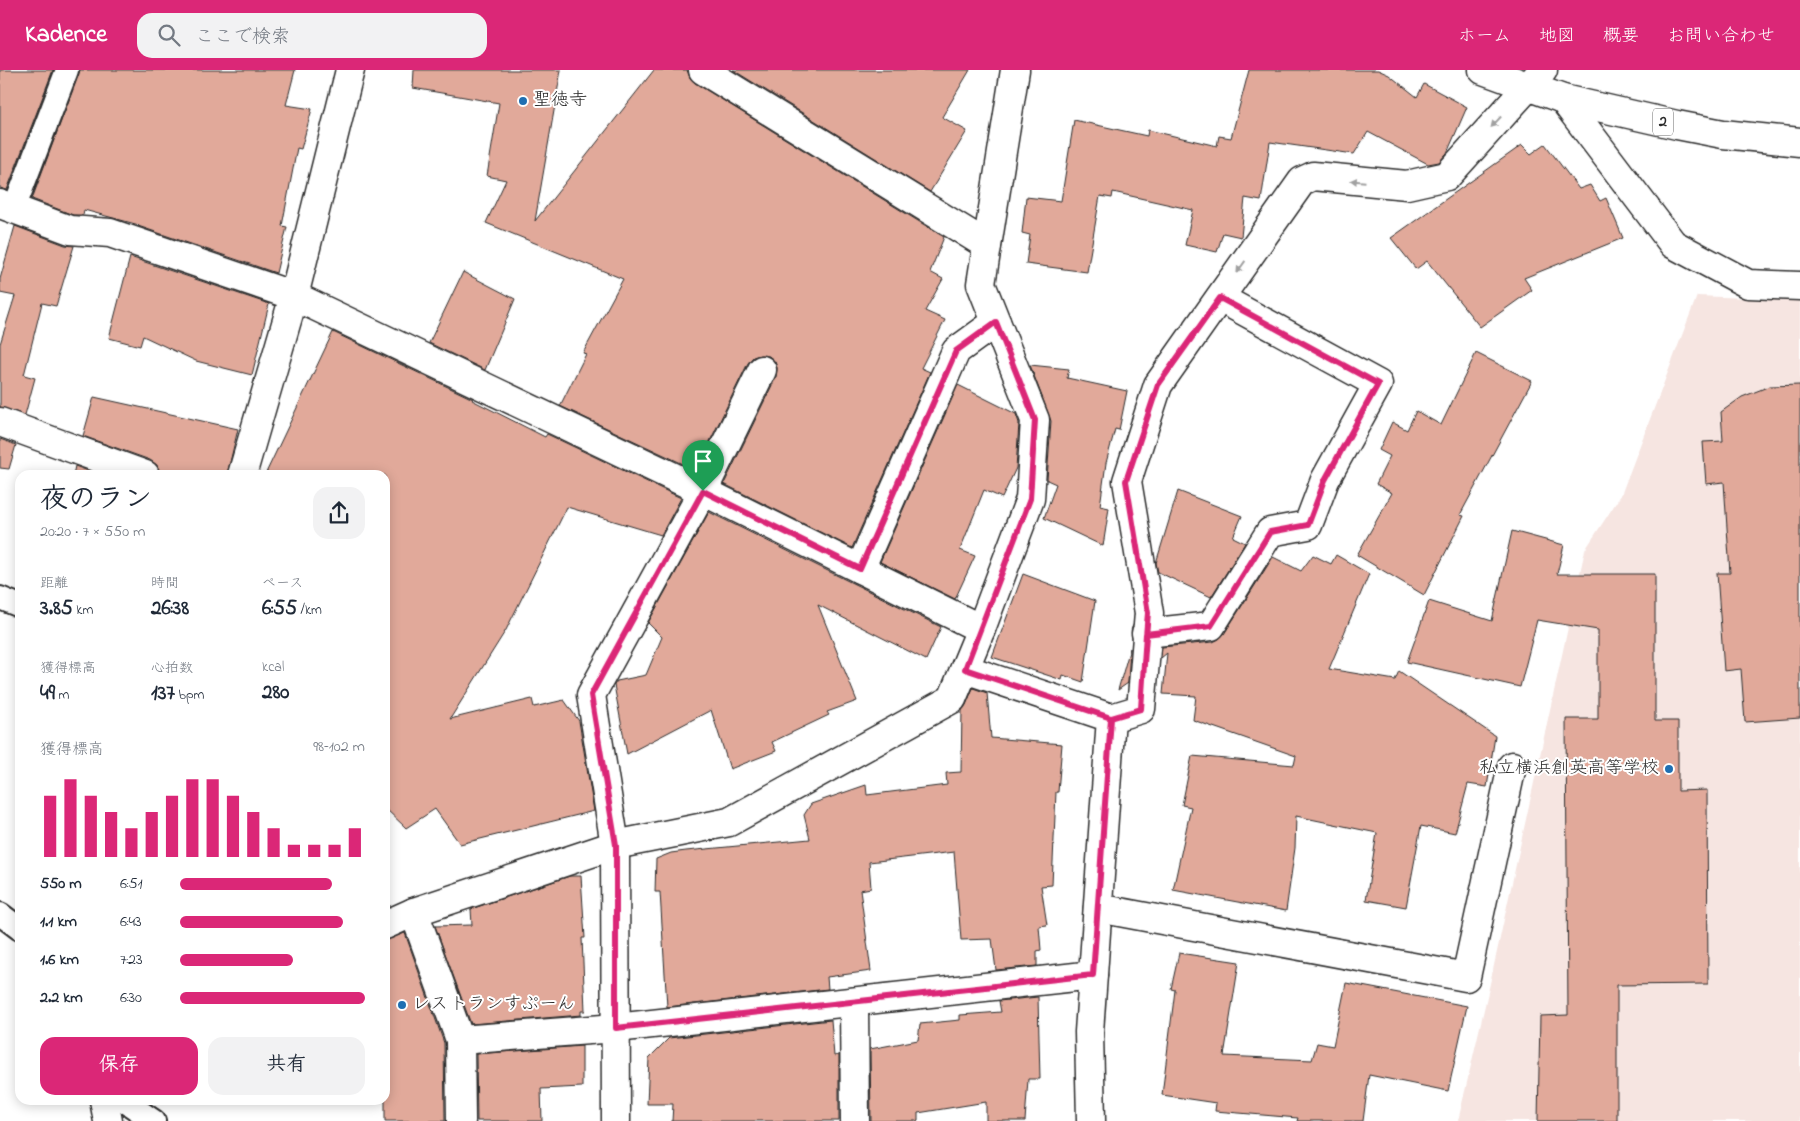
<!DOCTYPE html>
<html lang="ja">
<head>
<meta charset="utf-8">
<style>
	:root { --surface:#fff; --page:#f2f2f3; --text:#1f2937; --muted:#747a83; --accent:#db2777 }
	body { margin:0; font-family:"Indie Flower","Klee One",sans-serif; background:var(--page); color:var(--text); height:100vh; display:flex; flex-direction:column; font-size:19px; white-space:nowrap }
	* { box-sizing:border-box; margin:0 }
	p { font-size:16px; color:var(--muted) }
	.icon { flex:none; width:28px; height:28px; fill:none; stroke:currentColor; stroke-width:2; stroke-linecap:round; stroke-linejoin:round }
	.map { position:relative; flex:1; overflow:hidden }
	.sheet { position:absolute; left:15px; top:400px; width:375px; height:635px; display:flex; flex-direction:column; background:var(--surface); border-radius:15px; box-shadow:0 2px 12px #0003 }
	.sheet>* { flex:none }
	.pin { position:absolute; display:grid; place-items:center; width:42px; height:42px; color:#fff; margin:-51px -21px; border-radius:50% 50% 50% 0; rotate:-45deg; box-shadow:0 0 5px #0007 }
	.pin .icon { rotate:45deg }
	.round { display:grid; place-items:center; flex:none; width:52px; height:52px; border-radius:15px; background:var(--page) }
	.summary { display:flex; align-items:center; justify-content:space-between; height:85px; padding:0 25px }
	h1 { font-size:28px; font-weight:700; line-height:38px }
	.figures { display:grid; grid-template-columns:repeat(3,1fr); gap:8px; height:85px; padding:5px 25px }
	.figures div { display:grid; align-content:center }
	.figures b { font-size:21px; font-weight:700 }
	.figures small { font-size:14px; font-weight:400 }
	.figures p { font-size:14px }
	.chart { height:140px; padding:10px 25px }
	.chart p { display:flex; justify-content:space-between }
	.chart svg { width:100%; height:90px; margin-top:5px; stroke:var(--accent); stroke-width:6 }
	.button { display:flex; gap:10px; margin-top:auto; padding:10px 25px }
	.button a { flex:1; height:58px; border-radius:15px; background:var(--accent); color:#fff; font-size:20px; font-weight:700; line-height:58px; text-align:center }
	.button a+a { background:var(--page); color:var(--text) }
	ul { padding:0 25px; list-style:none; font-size:16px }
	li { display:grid; grid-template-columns:80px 60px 1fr; align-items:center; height:38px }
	li i { height:12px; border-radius:6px; background:var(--accent) }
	header { display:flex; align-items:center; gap:30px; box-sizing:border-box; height:70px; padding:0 25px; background:var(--accent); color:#fff }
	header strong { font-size:24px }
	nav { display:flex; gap:28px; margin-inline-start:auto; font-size:18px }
	.search { width:350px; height:45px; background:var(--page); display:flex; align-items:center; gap:12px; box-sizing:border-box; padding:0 18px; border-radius:15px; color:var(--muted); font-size:19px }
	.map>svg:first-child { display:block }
	.built { fill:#f6e5e1 }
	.building { fill:#e1a99a; stroke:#2b2b2b }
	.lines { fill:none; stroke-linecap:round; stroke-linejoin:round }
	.service-casing { stroke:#2b2b2b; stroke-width:26 }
	.minor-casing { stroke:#2b2b2b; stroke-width:31 }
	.tertiary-casing { stroke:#2b2b2b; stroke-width:31 }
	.primary-casing { stroke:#2b2b2b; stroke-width:31 }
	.service { stroke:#fff; stroke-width:22 }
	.minor { stroke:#fff; stroke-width:28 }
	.tertiary { stroke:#fff; stroke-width:28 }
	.primary { stroke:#fff; stroke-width:28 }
	.oneway { fill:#a0a0a0 }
	.route-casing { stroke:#fff; stroke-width:10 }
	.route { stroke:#db2777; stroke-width:6 }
	.poi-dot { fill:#1f6fb2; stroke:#fff; stroke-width:2 }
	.labels { text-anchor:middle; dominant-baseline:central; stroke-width:4; stroke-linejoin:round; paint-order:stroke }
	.shield { fill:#fff; stroke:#6b6b6b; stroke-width:1 }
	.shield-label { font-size:16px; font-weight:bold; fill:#2b2b2b }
	.poi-label { font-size:18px; fill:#2b2b2b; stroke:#fff; text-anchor:start }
</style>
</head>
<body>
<header>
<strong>Kadence</strong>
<div class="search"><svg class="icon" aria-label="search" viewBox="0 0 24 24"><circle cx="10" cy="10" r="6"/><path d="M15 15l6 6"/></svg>ここで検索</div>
<nav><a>ホーム</a><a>地図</a><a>概要</a><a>お問い合わせ</a></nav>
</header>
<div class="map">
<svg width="1800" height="1051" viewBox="0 0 1800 1051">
	<rect width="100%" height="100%" fill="#fff"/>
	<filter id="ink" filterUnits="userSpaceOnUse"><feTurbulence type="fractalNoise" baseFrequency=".02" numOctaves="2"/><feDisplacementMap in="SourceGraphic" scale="10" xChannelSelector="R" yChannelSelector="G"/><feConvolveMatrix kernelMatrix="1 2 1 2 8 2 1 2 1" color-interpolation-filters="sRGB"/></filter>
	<g filter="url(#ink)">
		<polygon class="built" points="1697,226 1800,230 1800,1051 1458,1051 1489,918 1585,480 1621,425"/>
		<g class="building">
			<polygon points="0,0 53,0 7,120 0,118"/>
			<polygon points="80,0 295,0 286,35 312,39 301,79 297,78 282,156 287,157 276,203 138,156 139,155 84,140 83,145 73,145 32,129"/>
			<polygon points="414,0 561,0 535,151 654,0 687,0 690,8 695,13 944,167 930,202 943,209 925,241 945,250 921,298 930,302 852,478 724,414 776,307 777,298 775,292 769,286 760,285 753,287 748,293 696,400 560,336 586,284 583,283 623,209 486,153 506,110 487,106 499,33 413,18"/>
			<polygon points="733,0 970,0 942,47 967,61 930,122"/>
			<polygon points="1249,0 1378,0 1389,5 1417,27 1424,14 1467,37 1447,83 1439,92 1428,94 1368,62 1354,84 1270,72 1261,131 1245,128 1241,167 1223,163 1217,182 1185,175 1193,140 1113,122 1112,128 1100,126 1087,202 1026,194 1030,165 1022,163 1026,127 1061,131 1074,50 1147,66 1148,60 1217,76 1219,66 1231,68"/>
			<polygon points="1545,74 1579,119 1590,115 1600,131 1606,128 1623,168 1524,208 1532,220 1480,257 1427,191 1416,199 1391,168 1522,75 1531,84"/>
			<polygon points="15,156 65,175 74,176 56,236 42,233 24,305 35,308 25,345 0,337 0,274 15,226 0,223 0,209"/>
			<polygon points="130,187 269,234 252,305 196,291 143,266 140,276 109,268"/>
			<polygon points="463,202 515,229 485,300 429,273"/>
			<polygon points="333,262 473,329 472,330 545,367 547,364 681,428 661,465 567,437 506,560 450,649 532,629 534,637 564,630 579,651 594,741 460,774 435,739 406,758 385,738 385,405 265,405"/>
			<polygon points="1476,283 1532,311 1460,445 1464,446 1424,525 1357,485 1392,423 1376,414 1390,386 1379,380 1392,352 1407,360 1416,341 1441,355"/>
			<polygon points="1030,295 1069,299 1067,308 1127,321 1119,360 1115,359 1106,393 1100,436 1109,438 1103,476 1044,448 1056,414 1047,410 1051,351"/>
			<polygon points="958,315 1016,344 1019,353 1016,398 1002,428 984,420 960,480 975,486 955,529 880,492"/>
			<polygon points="1800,315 1800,648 1745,652 1741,599 1724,601 1717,503 1730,503 1724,412 1706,414 1703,372 1723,371 1721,342 1742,327 1770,316"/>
			<polygon points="94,327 238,359 227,405 160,405 157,395 150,390 83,366"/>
			<polygon points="0,369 16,375 9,399 0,398"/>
			<polygon points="75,396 99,405 73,405"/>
			<polygon points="1178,421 1242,446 1233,467 1245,473 1211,527 1158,502 1156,493"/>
			<polygon points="709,442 941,557 926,590 818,535 857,631 827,642 829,645 772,672 776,681 730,699 711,640 627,684 614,615 617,611 646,605 662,567 648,553"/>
			<polygon points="1512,461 1564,475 1557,504 1655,504 1655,651 1678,651 1678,721 1707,720 1708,914 1617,915 1617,1051 1538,1051 1540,946 1568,945 1566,649 1598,649 1598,560 1537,550 1520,617 1407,592 1429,531 1492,551"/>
			<polygon points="1313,485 1331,494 1336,485 1369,504 1329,599 1395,610 1399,601 1495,666 1487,717 1468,714 1455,763 1421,756 1406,837 1366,830 1377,763 1296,746 1295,778 1286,841 1173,820 1191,737 1182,735 1192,686 1294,695 1296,686 1193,650 1196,626 1163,624 1167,583 1161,588 1162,577 1213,572 1219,569 1224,564 1273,487 1301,501"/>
			<polygon points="1023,504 1095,531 1083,612 1063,605 1062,610 992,587"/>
			<polygon points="1130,578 1128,613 1118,620"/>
			<polygon points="973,618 987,623 991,668 1062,674 1058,722 1056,722 1052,815 1041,816 1047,855 1039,856 1041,880 1037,881 1037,896 996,900 992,869 961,870 954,782 869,792 871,818 860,820 871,901 827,907 828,919 667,937 660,822 655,822 656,789 671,783 686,781 810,769 804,745 811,734 866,715 867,725 947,715 946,703 961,702 962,640 966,635"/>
			<polygon points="570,806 581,806 585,868 582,868 585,941 581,941 581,945 471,954 435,856 472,855 471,839"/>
			<polygon points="405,863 444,973 445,1051 385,1051 385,870"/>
			<polygon points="1179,883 1239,892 1224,986 1312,990 1317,973 1333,976 1346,913 1467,936 1448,1021 1369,1005 1363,1051 1297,1051 1298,1048 1215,1041 1216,1033 1162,1025 1175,920 1171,919"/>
			<polygon points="1038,927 1040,1009 1028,1009 1025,1051 986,1051 986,1032 918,1043 918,1051 871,1051 870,979 918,970 920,954 960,950 960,945 1001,942 999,931"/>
			<polygon points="831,950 834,986 839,985 839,1051 672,1051 673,1034 647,1034 649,988 669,968"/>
			<polygon points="582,976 582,1017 541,1019 542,1051 477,1051 476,984"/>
		</g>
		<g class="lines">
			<g class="service-casing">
				<g id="service">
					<polyline points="14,139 67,0"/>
					<polyline points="0,528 20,536"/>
					<polyline points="0,844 20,859"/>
					<polyline points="123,1030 154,1051"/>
				</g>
			</g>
			<g class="minor-casing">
				<g id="minor">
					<polyline points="703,0 987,175"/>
					<polyline points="1563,29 1673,174 1748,214 1800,216"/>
					<polyline points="0,134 70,160 110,163 294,226 703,421 981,559"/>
					<polyline points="0,352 145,405"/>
					<polyline points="242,405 294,226 350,0"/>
					<polyline points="860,499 956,281 996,252"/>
					<polyline points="1146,563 1211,556 1270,462 1308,455 1325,410 1378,314 1220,228"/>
					<polyline points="1111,648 1141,639 1149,543 1127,411 1158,315 1302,111 1313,106 1407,115 1447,106 1543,0"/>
					<polyline points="1098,838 1466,907 1512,696"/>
					<polyline points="414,842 460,970 461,1051"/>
					<polyline points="385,855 414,842 615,775 729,752 952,629 981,559 1030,429 1035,350 981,214 1015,0"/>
					<polyline points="854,932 855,1051"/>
					<polyline points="460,970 616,958 1093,905"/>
					<polyline points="104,1030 108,1051"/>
					<polyline points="616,1051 615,775 591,625 703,421 762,300"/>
				</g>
			</g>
			<g class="tertiary-casing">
				<polyline id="tertiary" points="965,599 1111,648 1089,962 1091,1051"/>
			</g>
			<g class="primary-casing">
				<polyline id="primary" points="1483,0 1563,29 1677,55 1723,64 1800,72"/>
			</g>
			<use href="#service" class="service"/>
			<use href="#minor" class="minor"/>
			<use href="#tertiary" class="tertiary"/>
			<use href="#primary" class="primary"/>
		</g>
		<defs><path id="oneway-solid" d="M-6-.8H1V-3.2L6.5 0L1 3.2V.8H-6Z" transform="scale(1.25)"/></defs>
		<g class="oneway">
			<use href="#oneway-solid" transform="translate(1496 52) rotate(133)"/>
			<use href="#oneway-solid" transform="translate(1358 111) rotate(-175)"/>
			<use href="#oneway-solid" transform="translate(1241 197) rotate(125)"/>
		</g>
	</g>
	<g class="lines" filter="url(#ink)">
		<g class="route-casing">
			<path id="route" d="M703 421 591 625 616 775V958L1093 905 1111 648 1141 639 1146 564 1211 556 1270 462 1308 455 1325 410 1378 314 1220 228 1158 315 1126 411 1148 543C1145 575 1143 607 1141 639L1111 648 965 599 1030 429 1035 350 996 252 956 281 860 499 703 421"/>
		</g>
		<use href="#route" class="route"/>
	</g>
	<g class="poi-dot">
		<circle cx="523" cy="31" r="5"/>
		<circle cx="1669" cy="699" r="5"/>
		<circle cx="402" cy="935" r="5"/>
	</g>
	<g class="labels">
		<rect class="shield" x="1653" y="38.5" width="20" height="27" rx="4"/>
		<g class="shield-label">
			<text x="1663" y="52">2</text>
		</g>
		<g class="poi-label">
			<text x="533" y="31">聖徳寺</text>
			<text x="1659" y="699" text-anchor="end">私立横浜創英高等学校</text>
			<text x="412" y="935">レストランすぷーん</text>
		</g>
	</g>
</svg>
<div class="pin" style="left:703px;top:421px;background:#1e9e55"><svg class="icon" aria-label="arrive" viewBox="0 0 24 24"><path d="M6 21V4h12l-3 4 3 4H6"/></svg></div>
<section class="sheet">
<div class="summary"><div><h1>夜のラン</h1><p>20:20 · 7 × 550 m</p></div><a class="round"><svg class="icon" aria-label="share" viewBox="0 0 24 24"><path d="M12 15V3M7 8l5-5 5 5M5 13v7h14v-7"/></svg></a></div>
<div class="figures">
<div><p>距離</p><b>3.85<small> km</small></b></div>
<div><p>時間</p><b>26:38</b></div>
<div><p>ペース</p><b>6:55<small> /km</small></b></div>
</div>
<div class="figures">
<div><p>獲得標高</p><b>49<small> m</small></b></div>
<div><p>心拍数</p><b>137<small> bpm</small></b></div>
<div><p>kcal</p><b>280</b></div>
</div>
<div class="chart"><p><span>獲得標高</span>98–102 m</p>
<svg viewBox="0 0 160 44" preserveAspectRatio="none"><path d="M5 44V14M15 44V6M25 44V14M35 44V22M45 44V30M55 44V22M65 44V14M75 44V6M85 44V6M95 44V14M105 44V22M115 44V30M125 44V38M135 44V38M145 44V38M155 44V30"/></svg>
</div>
<ul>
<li><b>550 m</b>6:51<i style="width:82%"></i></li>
<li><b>1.1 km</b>6:43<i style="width:88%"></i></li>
<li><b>1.6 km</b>7:23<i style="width:61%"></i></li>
<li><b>2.2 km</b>6:30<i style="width:100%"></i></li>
</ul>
<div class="button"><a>保存</a><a>共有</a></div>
</section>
</div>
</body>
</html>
